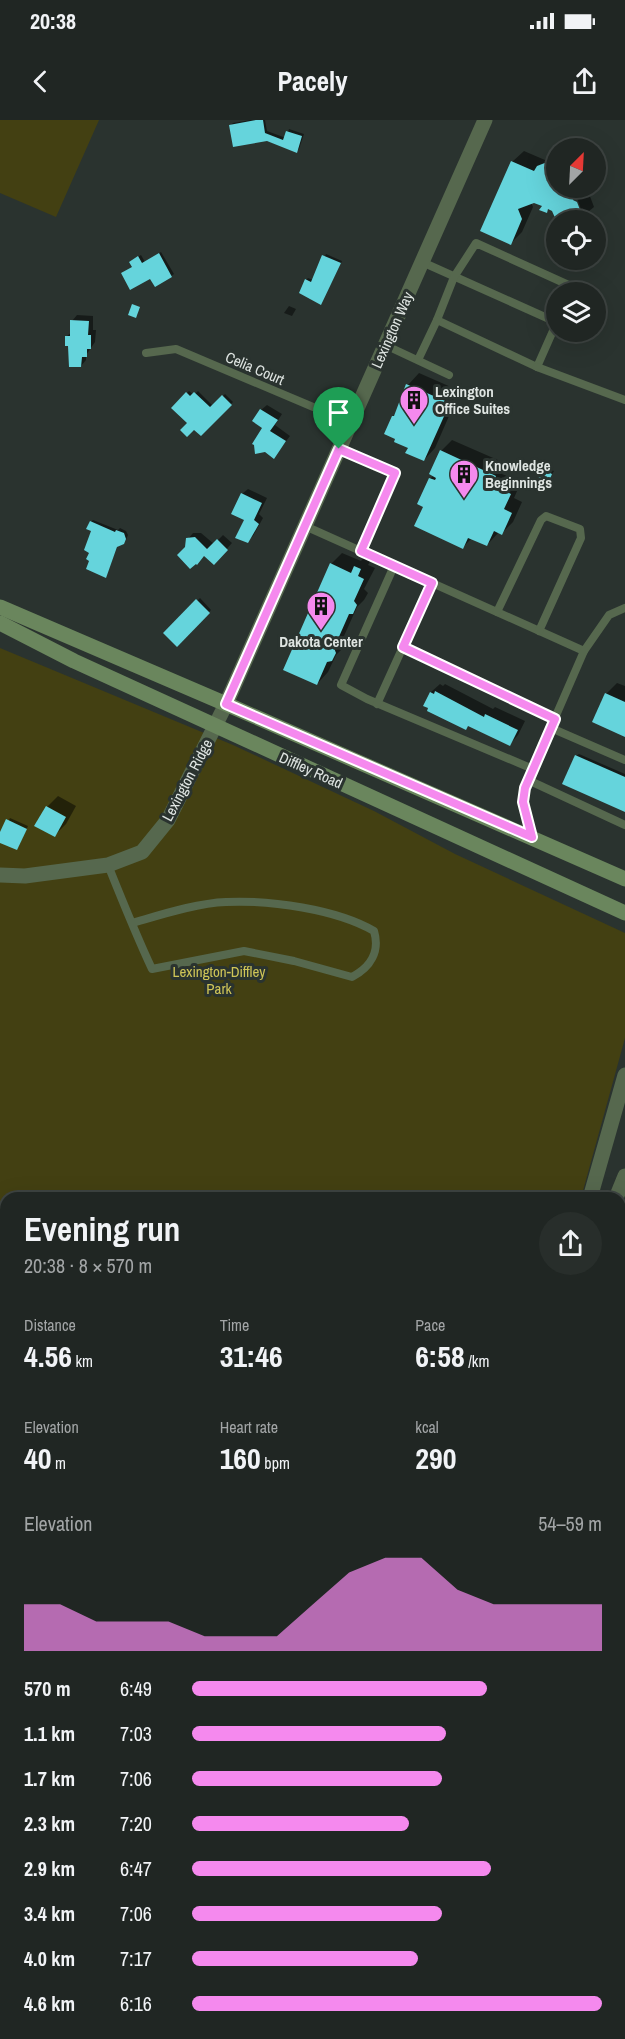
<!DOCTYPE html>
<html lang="en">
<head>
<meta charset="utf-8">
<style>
	:root { --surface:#202623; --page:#282e2b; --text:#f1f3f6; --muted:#a2a5a6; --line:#3d4341; --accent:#f589ee }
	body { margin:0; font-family:"Archivo Narrow",sans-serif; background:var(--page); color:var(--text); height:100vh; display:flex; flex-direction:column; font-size:22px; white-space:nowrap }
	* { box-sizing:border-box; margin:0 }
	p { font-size:20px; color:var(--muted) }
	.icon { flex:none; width:33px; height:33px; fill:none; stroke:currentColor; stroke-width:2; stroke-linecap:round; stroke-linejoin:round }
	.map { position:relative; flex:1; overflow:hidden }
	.sheet { position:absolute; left:0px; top:1072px; width:626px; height:848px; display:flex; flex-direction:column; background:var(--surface); border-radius:18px 18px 0 0; box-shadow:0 6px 24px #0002,0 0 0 2px var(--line) }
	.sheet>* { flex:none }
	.needle { width:39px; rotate:24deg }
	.fabs { position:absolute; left:546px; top:18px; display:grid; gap:12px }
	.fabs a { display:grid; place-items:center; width:60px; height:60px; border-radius:50%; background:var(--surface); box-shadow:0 6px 24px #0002,0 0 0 2px var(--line); font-size:30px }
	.pin { position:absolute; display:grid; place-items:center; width:51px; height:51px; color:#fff; margin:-62px -26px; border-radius:50% 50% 50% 0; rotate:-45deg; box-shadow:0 0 6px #0007 }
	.pin .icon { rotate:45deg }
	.round { display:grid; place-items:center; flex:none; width:63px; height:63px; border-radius:32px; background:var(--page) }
	.summary { display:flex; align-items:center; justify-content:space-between; height:102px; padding:0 24px }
	h1 { font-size:33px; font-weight:800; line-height:45px }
	.metrics { display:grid; grid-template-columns:repeat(3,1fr); gap:9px; height:102px; padding:6px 24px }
	.metrics div { display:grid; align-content:center }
	.metrics b { font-size:30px; font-weight:800 }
	.metrics small { font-size:16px; font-weight:400 }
	.metrics p { font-size:16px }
	.chart { height:168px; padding:12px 24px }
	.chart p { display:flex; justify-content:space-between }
	.chart svg { width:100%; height:108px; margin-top:6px; fill:var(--accent); opacity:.7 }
	ul { padding:0 24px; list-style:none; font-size:20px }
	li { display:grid; grid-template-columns:96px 72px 1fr; align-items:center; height:45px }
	li i { height:15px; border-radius:8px; background:var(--accent) }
	.status { display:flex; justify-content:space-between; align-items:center; height:42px; padding:0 30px; background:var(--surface); direction:ltr }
	.status svg { height:16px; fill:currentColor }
	header { display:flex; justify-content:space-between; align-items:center; height:78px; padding:0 24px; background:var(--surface); font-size:27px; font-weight:800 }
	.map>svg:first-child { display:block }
	.built { fill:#31413b }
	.green { fill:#434012 }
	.shadow { fill:#0007; fill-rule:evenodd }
	.building { fill:#65d4dc }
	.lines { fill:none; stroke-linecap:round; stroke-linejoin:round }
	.service { stroke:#56684e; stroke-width:8 }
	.minor { stroke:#56684e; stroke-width:15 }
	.tertiary { stroke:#56684e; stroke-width:15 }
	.secondary { stroke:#6a865d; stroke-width:15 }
	.route-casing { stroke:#fff; stroke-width:12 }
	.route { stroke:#f589ee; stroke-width:8 }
	.labels { text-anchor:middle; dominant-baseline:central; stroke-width:6; stroke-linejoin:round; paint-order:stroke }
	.street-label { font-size:15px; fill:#dfe5e2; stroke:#2a332f }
	.poi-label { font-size:15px; font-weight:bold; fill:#dfe5e2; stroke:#2a332f; text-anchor:start }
	.park-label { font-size:15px; fill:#cfc557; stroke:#2a332f }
</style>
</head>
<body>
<div class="status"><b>20:38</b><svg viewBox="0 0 49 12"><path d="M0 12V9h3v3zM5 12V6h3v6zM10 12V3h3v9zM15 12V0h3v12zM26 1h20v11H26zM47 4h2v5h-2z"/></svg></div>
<header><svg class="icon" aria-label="back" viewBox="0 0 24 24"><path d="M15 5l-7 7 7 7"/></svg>Pacely<svg class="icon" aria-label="share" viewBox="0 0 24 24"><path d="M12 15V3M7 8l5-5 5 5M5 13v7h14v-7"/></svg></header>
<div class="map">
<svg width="625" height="1919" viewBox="0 0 625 1919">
	<rect width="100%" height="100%" fill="#2a332f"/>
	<polygon class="built" points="625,1080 625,1339 620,1337 620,1095"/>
	<g class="green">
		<polygon points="0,0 99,0 56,97 0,73"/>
		<polygon points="0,528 233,625 374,691 455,734 625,813 625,918 581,1078 6,1078 6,1914 304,1914 302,1919 0,1919"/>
	</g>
	<g class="shadow">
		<polygon points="250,0 265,0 267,11 286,18 289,9 304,14 299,29 296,31 231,5 233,3"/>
		<path d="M524 31 545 40 550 35 556 32V68H584L588 71 594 87 578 100H558L553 90 549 88 546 91 544 85 534 81 531 82 533 87 522 112 511 123 512 42ZM576 75 583 95H580L573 76Z"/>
		<polygon points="161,132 174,154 171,156 150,156 133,147 133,140 141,135 145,142"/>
		<polygon points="326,134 342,141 321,183 306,160 308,158 313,160"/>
		<polygon points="289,186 296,189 292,196 284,193"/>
		<polygon points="77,195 93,196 93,210 96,210 95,222 86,235 86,240 81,246 67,216 72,212 72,201"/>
		<polygon points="419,253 460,271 435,328 424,340 410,327 393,296 397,293 408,265"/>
		<polygon points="189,271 194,275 198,271 213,286 225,274 233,282 201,314 173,288"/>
		<polygon points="267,285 282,294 275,305 290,316 274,337 265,331 265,307 261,290"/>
		<polygon points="452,320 507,344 502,354 521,362 514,378 522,382 513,402 502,413 499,412 487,425 472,418 463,427 425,386 430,359 434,355 441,331"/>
		<polygon points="546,348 554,351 547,362 543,350"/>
		<polygon points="248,369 267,378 259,394 263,398 253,416 247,421 242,374"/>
		<polygon points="93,400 118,410 120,408 126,411 128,415 126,420 118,425 106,456 91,440 93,410 91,402"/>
		<polygon points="193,413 201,413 214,424 223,415 232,423 214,443 205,435 187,428 188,419"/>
		<polygon points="342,433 361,441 366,435 372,438 368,445 375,448 364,469 368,473 364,480 357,487 344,516 346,520 343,528 336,535 328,552 317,564 331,444"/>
		<polygon points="200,478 211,490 177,525 165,513"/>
		<polygon points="617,563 625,566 625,615 606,574"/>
		<polygon points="440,564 443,566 445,564 493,589 495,587 525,601 518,615 510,624 425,585 431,572"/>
		<polygon points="579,634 625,654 625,691 576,636"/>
		<polygon points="58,676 76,686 66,704 55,715 47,687"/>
		<polygon points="10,698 28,706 17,729 0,721 0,716"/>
		<polygon points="620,1866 625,1869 625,1899 620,1896"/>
	</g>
	<g class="building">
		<polygon points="256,0 263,0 265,13 283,20 286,11 302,16 297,33 267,21 233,27 229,5"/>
		<polygon points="555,39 556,39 556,68 579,68 573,80 577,82 584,100 556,100 552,91 548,89 547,93 539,90 542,86 534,83 518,89 522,99 511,125 480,111 511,41 534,51 537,46"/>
		<polygon points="159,133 172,157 155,167 150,159 130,170 121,153 132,147 129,142 138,136 142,143"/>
		<polygon points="322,135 341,143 321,185 299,173 305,159 311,162"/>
		<polygon points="132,184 140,187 136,198 128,195"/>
		<polygon points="70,200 89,201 88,215 91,215 91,229 87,229 87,237 82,237 81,247 69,247 68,226 65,226 65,216 70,216"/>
		<polygon points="406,264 450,283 424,341 405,333 408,328 394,322 395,319 384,314 392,296 394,296"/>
		<polygon points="186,272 190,276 194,272 210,287 222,275 232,285 201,316 194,310 187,317 180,310 187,303 171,288"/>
		<polygon points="260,289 278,300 270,311 286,321 274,339 265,332 255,334 254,325 252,324 262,308 252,301"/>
		<polygon points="440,330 496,356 492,365 511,374 504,389 512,393 502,415 494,411 487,426 468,418 463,429 414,406 423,387 417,384 429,358 435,360 436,358 429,354"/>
		<polygon points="542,349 552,354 548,364 538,360"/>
		<polygon points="241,373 262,383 254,400 259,404 248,423 235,418 244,400 231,394"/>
		<polygon points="90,401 115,412 116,410 124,413 126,419 124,424 117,427 106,458 86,449 89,441 86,439 89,433 84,430 91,411 86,409"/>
		<polygon points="195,417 207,429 217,419 228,430 214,445 204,436 197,445 196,444 190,449 177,435 185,427 186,418"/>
		<polygon points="330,443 351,453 354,446 361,449 358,456 364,459 354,481 357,485 353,494 349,494 334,528 336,533 332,541 327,542 317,565 283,550"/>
		<polygon points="196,479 210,493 177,527 163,513"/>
		<polygon points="435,571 484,597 485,594 518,610 510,626 468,606 466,610 427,591 428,588 423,586 430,572 434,574"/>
		<polygon points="605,573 625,582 625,617 592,602"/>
		<polygon points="575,635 625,657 625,692 562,664"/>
		<polygon points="46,686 66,697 55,717 34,706"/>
		<polygon points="6,699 27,709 17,730 0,723 0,712"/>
		<polygon points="620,1874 625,1876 625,1901 620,1898"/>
		<polygon points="452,1914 483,1914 481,1919 450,1919"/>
	</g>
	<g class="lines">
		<g class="service">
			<polyline points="422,142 556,202"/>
			<polyline points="556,204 537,247 437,200 454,157 476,123 573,167 571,172"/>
			<polyline points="385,225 449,255"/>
			<polyline points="146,233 176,229 351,303"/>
			<polyline points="418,240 437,200"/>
			<polyline points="537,247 625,280"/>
			<polyline points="339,329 395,353 361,431"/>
			<polyline points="305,406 584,531"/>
			<polyline points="394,446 341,565 367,579 533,649"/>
			<polyline points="497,492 541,400 546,396 580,409 581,418 539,511"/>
			<polyline points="403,527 555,599"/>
			<polyline points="377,584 432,463"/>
			<polyline points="551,608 625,640"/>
			<polyline points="528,660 625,705"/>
			<polyline points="532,717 523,682 528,660 584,531 609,495 625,488"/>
			<path d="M108 745C122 780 136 815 152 849L244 831 294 841 352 857C371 847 380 831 374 811 336 789 270 780 226 782 197 783 160 795 132 803"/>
			<polyline points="0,1281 6,1284"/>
			<polyline points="0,1453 6,1455"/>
			<polyline points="0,1847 6,1843"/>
			<polyline points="0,1882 6,1898"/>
			<polyline points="12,1914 14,1919"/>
			<polyline points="74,1919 75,1914"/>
		</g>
		<g class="minor">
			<polyline points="0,755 25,756 108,745 142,732 168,700 226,584 485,0"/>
			<polyline points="620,1359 625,1360"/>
			<polyline points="620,1800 625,1802"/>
			<polyline points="566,1914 578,1919"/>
			<polyline points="525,1919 531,1914"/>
		</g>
		<g class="tertiary">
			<polyline points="590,1078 625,955"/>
			<polyline points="616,1078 625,1056"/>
			<polyline points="337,1919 339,1914"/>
		</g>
		<g class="secondary">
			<polyline points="0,487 226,584 625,759"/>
			<polyline points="0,503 74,541 625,793"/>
		</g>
	</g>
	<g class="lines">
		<g class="route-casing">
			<polygon id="route" points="339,329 395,353 361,431 432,463 403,527 555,599 525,668 523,682 532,717 226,584"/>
		</g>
		<use href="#route" class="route"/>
	</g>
	<defs>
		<g id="building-pin" transform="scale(1.5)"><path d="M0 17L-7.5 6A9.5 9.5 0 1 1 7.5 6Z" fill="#f589ee" stroke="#2a332f"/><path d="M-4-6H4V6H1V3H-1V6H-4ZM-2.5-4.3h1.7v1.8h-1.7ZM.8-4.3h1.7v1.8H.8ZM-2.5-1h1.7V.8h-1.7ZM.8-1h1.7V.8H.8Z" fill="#111"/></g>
	</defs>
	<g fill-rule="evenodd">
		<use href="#building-pin" x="414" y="280"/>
		<use href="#building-pin" x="464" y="354"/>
		<use href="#building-pin" x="321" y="486"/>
	</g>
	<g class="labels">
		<g class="street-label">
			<text transform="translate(392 210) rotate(-66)">Lexington Way</text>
			<text transform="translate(255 248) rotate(23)">Celia Court</text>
			<text transform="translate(311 650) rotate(24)">Diffley Road</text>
			<text transform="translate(187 660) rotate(-62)">Lexington Ridge</text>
		</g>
		<g class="poi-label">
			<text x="435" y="271">Lexington<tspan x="435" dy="17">Office Suites</tspan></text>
			<text x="485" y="345">Knowledge<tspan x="485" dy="17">Beginnings</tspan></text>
			<text x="321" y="521" text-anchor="middle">Dakota Center</text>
		</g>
		<g class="park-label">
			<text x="219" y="851">Lexington-Diffley<tspan x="219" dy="17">Park</tspan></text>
		</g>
	</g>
</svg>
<div class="fabs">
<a><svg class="needle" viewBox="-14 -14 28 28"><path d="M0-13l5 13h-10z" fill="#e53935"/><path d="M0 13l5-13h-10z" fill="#a2a5a6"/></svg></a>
<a><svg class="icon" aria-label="locate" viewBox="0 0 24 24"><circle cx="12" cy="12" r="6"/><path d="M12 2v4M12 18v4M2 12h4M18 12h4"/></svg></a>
<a><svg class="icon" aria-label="layers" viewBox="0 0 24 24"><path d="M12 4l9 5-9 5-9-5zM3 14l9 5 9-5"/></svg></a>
</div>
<div class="pin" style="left:339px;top:329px;background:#1e9e55"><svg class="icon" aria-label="arrive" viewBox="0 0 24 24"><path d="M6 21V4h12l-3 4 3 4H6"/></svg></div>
<section class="sheet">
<div class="summary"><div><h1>Evening run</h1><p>20:38 · 8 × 570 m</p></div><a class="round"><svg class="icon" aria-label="share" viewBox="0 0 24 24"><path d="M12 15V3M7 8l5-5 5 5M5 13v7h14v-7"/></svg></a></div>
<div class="metrics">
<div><p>Distance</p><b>4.56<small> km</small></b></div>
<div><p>Time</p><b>31:46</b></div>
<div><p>Pace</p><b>6:58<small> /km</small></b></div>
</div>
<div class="metrics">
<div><p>Elevation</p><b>40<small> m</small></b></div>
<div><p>Heart rate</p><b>160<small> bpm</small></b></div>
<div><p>kcal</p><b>290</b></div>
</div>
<div class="chart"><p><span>Elevation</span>54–59 m</p>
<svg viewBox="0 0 160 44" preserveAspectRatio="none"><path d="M0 44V25L10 25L20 32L30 32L40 32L50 38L60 38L70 38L80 25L90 12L100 6L110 6L120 19L130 25L140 25L150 25L160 25V44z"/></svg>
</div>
<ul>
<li><b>570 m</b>6:49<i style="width:72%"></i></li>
<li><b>1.1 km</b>7:03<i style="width:62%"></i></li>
<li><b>1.7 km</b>7:06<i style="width:61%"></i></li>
<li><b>2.3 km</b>7:20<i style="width:53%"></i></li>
<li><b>2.9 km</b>6:47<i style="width:73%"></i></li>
<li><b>3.4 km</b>7:06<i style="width:61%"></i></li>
<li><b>4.0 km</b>7:17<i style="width:55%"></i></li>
<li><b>4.6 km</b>6:16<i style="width:100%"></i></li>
</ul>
</section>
</div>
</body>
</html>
